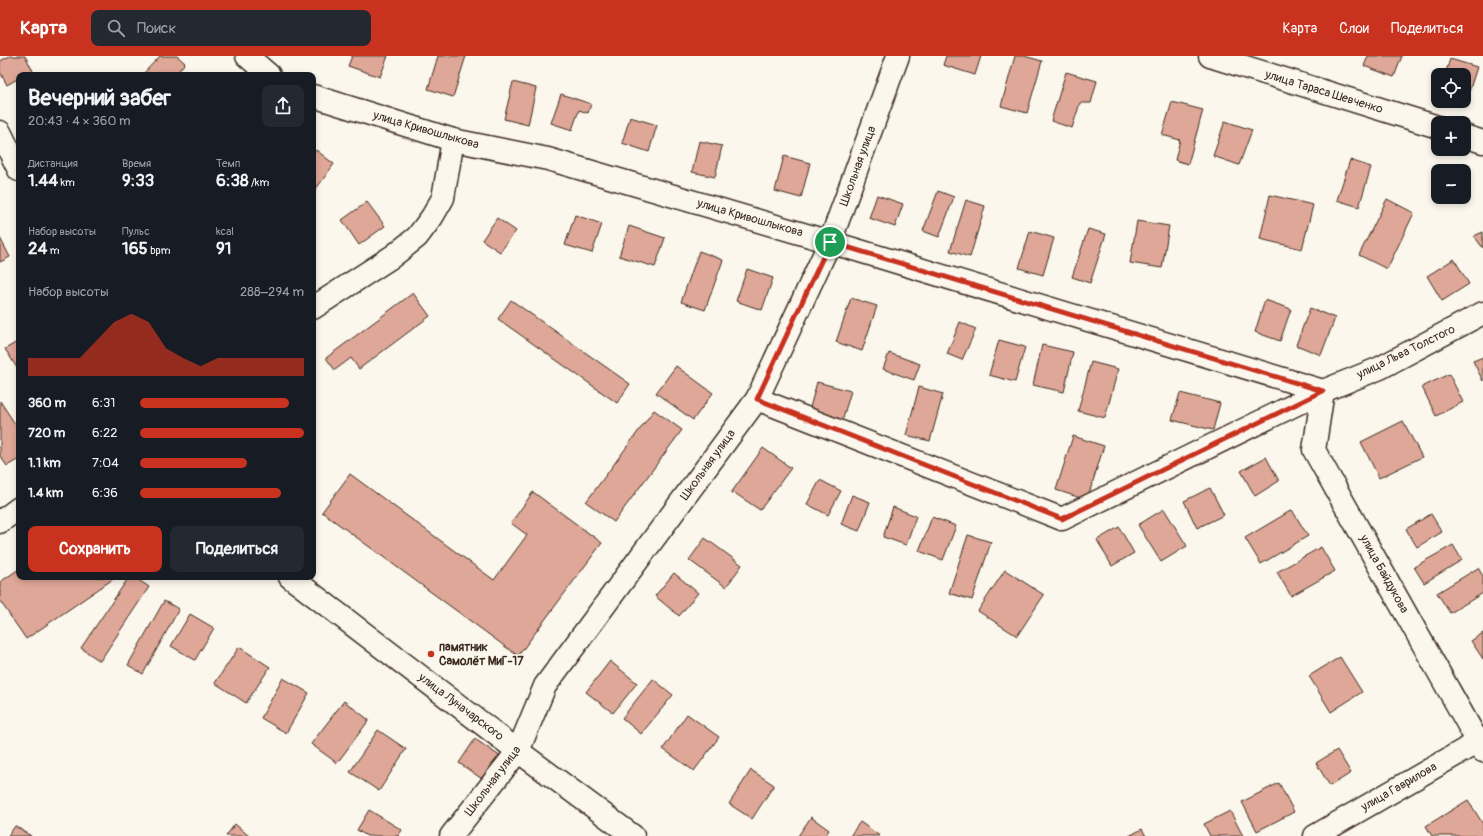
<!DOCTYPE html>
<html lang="ru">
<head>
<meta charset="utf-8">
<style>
	:root { --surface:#171b24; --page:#242831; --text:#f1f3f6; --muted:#9ea1a6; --accent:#c8321e }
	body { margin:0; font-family:Pangolin,sans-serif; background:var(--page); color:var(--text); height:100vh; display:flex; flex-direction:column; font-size:15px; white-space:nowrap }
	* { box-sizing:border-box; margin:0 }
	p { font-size:13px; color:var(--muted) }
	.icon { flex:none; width:22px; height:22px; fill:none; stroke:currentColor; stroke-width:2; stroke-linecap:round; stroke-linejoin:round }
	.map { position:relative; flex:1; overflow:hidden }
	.drawer { position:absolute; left:16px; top:16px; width:300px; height:508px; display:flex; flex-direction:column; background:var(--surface); border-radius:8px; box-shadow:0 2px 6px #0003 }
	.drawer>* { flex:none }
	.tools { position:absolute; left:1431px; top:12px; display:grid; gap:8px }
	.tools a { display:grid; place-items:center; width:40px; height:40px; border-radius:8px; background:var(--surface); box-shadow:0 2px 6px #0003; font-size:20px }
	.pin { position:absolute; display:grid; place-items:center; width:34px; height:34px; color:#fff; margin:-17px; border:2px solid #fff; border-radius:50%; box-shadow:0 1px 4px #0007 }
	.round { display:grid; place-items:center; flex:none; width:42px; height:42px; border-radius:8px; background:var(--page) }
	.overview { display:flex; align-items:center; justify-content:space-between; height:68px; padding:0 12px }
	h1 { font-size:22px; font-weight:700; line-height:30px }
	.stats { display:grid; grid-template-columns:repeat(3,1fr); gap:6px; height:68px; padding:4px 12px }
	.stats div { display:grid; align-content:center }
	.stats b { font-size:17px; font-weight:700 }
	.stats small { font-size:11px; font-weight:400 }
	.stats p { font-size:11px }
	.chart { height:112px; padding:8px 12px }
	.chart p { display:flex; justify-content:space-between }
	.chart svg { width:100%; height:72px; margin-top:4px; fill:var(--accent); opacity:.7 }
	.action { display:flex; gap:8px; margin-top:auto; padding:8px 12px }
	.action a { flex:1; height:46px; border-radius:8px; background:var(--accent); color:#fff; font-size:16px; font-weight:700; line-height:46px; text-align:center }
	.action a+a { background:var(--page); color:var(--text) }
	ul { padding:0 12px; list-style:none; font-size:13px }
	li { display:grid; grid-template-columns:64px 48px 1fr; align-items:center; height:30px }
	li i { height:10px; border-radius:5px; background:var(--accent) }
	header { display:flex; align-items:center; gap:24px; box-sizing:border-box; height:56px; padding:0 20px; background:var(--accent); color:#fff }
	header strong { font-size:19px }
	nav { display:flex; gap:22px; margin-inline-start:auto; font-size:14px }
	.search { width:280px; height:36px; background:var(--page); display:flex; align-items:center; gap:10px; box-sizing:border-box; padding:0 14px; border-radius:8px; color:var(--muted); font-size:15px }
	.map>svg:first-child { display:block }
	.building { fill:#dfa797; stroke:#3b2a1e }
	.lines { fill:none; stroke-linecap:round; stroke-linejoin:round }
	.minor-casing { stroke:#3b2a1e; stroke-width:25 }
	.tertiary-casing { stroke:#3b2a1e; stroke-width:25 }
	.minor { stroke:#fbf7ec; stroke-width:22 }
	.tertiary { stroke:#fbf7ec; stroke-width:22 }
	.route-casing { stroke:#fff; stroke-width:8 }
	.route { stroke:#c8321e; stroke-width:5 }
	.poi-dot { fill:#c8321e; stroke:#fbf7ec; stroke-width:1.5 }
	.labels { text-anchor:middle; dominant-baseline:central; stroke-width:3; stroke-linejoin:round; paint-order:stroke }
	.street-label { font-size:12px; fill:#3b2a1e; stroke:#fbf7ec }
	.poi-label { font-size:12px; font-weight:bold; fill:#3b2a1e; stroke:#fbf7ec; text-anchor:start }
</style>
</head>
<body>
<header>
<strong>Карта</strong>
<div class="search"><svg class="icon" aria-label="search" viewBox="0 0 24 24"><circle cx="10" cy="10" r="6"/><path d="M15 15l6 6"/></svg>Поиск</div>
<nav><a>Карта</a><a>Слои</a><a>Поделиться</a></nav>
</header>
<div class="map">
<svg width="1483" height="780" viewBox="0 0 1483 780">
	<rect width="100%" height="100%" fill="#fbf7ec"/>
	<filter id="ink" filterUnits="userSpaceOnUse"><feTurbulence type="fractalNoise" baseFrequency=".025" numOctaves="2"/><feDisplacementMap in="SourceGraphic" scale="8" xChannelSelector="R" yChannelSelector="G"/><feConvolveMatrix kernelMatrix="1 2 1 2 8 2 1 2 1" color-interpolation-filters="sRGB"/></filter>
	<g filter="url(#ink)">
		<g class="building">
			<polygon points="10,0 25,0 33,15 26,19 19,19 19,22 7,29 0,16 0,5"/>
			<polygon points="160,0 177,0 185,7 175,19 142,19"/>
			<polygon points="352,0 388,0 380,21 348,10"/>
			<polygon points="438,0 466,0 453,41 428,33"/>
			<polygon points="946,0 981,0 975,19 943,9"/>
			<polygon points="1015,0 1024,0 1042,5 1027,57 1001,50"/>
			<polygon points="1368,0 1402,0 1394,21 1364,10"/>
			<polygon points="1450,3 1477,11 1465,48 1455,45 1464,45 1464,19 1445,19"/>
			<polygon points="1066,16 1097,25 1091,47 1080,47 1072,72 1051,65"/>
			<polygon points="513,26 536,32 528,69 504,63"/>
			<polygon points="561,38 591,48 588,57 579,54 572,74 551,67"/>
			<polygon points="1172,46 1203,54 1188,108 1175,104 1180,84 1162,79"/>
			<polygon points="630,61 657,69 649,96 622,87"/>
			<polygon points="1225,65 1252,74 1239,109 1213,100"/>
			<polygon points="699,85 722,90 715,121 692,116"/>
			<polygon points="316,94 334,108 313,137 313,98"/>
			<polygon points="784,100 810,107 801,142 775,135"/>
			<polygon points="1350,104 1371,111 1359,151 1337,144"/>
			<polygon points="938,135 954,141 939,181 923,175"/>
			<polygon points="877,139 903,148 895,171 869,162"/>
			<polygon points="1270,139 1313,149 1302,193 1260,183"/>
			<polygon points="1387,143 1414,157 1387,213 1359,199"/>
			<polygon points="966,144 985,150 970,201 950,195"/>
			<polygon points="367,146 385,170 359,189 342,164"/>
			<polygon points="575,159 602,168 592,197 565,189"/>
			<polygon points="497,162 516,175 500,196 482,184"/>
			<polygon points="1137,165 1169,170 1162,212 1130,207"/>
			<polygon points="629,170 665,182 655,211 619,200"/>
			<polygon points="1088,173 1106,178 1090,227 1072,221"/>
			<polygon points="1030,175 1054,182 1043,219 1019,212"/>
			<polygon points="1483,176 1483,192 1474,180"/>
			<polygon points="0,182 10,201 0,206"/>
			<polygon points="699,195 723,204 705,254 681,246"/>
			<polygon points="1454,203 1469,228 1442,245 1427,220"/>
			<polygon points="747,213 773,222 762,254 736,245"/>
			<polygon points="413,237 430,260 359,313 351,302 335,314 326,302"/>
			<polygon points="851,242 877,250 862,295 836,286"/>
			<polygon points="511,244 630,328 617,347 498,263"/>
			<polygon points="1265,244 1291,253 1280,285 1255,276"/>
			<polygon points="1310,252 1335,262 1321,299 1296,289"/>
			<polygon points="960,266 976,273 962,304 947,298"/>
			<polygon points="999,284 1025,291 1015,326 989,319"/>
			<polygon points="19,285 19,315 5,293"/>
			<polygon points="1042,289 1073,296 1064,336 1033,329"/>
			<polygon points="889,297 920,308 914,324 883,313"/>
			<polygon points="1483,301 1483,325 1473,305"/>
			<polygon points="1091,306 1118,313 1105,362 1078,355"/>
			<polygon points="676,310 713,337 693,364 656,337"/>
			<polygon points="1449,318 1463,346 1436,360 1422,331"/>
			<polygon points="817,326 851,335 842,365 809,355"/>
			<polygon points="919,331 943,338 930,385 906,379"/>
			<polygon points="1180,337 1220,347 1213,374 1172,364"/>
			<polygon points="0,345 19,374 19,403 7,410 0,400"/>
			<polygon points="654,354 682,374 614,466 586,446"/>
			<polygon points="1403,365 1422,401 1379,422 1361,386"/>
			<polygon points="1073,380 1104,390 1087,444 1056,434"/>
			<polygon points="763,392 791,412 760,454 736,438 731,437"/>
			<polygon points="1266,401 1279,425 1255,440 1241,415"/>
			<polygon points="350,418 494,524 527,479 511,467 533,436 602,487 518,600 322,456"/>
			<polygon points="820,424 841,435 828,459 807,448"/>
			<polygon points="1210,432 1224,459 1197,472 1184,445"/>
			<polygon points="852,439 870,446 859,475 841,468"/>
			<polygon points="893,451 916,460 906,489 883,481"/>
			<polygon points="1164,453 1187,490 1161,506 1138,469"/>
			<polygon points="1292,454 1308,480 1261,508 1245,482"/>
			<polygon points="1431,458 1442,476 1417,491 1406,473"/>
			<polygon points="932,461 956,470 943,504 919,495"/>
			<polygon points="1119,471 1134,497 1112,510 1097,484"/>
			<polygon points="968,479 991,486 972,544 949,537"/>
			<polygon points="705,482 742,509 726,531 689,504"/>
			<polygon points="1453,489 1462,504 1424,527 1414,511"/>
			<polygon points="1321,491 1335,515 1291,540 1277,516"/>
			<polygon points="1478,512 1483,520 1483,537 1450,557 1437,537"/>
			<polygon points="19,513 19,521 116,521 26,583 0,545 0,526"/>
			<polygon points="1005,514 1044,539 1017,580 978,555"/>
			<polygon points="674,517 698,537 679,560 655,540"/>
			<polygon points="129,521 134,521 149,531 100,605 81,592"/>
			<polygon points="164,545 179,553 143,618 128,609"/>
			<polygon points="190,558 214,572 195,604 171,590"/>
			<polygon points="1483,577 1483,603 1471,585"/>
			<polygon points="239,591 270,611 246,647 215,627"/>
			<polygon points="1340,601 1362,636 1331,656 1309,620"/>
			<polygon points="610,605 637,627 613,657 586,636"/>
			<polygon points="283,622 309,637 286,677 261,662"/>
			<polygon points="653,623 673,639 641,678 622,662"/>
			<polygon points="344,645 369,664 337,707 311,688"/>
			<polygon points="687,658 719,681 694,715 663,693"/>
			<polygon points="378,674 406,693 379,735 350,716"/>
			<polygon points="475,683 501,701 485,725 459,707"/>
			<polygon points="1337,694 1351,717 1330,730 1316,707"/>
			<polygon points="751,714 774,729 752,763 729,748"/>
			<polygon points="1279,727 1294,756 1257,775 1242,746"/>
			<polygon points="1468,744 1483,768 1483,778 1480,780 1432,780 1426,770"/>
			<polygon points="369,754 402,774 398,780 367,780 357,774"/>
			<polygon points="1230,755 1243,780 1210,780 1204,768"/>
			<polygon points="811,761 829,774 825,780 798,780"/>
			<polygon points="860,766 880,780 850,780"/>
			<polygon points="235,768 249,780 226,780"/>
			<polygon points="15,770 31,780 8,780"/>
			<polygon points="1142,773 1146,780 1129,780"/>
		</g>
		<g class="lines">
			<g class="minor-casing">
				<g id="minor">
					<polyline points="0,76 19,114"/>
					<polyline points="1323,335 1314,394 1483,695"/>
					<polyline points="757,343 1062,463 1323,335"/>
					<polyline points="290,521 518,695 633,780"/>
					<polyline points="451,780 518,695 545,630 757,343 830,186 898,0"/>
					<polyline points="1315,780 1483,683"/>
				</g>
			</g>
			<g class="tertiary-casing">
				<g id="tertiary">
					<polyline points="247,0 269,19"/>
					<polyline points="1210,0 1438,71"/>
					<polyline points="313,40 453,84 548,103 830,186 1323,335 1380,312 1483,257"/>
					<polyline points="1464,80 1483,86"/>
					<polyline points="313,252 393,200 417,181 432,161 443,142 453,84"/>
					<polyline points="0,466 19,452"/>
				</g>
			</g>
			<use href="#minor" class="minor"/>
			<use href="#tertiary" class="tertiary"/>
		</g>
	</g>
	<g class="lines" filter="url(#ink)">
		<g class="route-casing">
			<polygon id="route" points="830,186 1323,335 1062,463 757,343"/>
		</g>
		<use href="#route" class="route"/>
	</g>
	<circle class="poi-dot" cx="431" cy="598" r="4"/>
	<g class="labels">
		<g class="street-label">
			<text transform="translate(1324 36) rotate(17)">улица Тараса Шевченко</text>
			<text transform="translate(426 74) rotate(16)">улица Кривошлыкова</text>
			<text transform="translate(858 110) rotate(-70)">Школьная улица</text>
			<text transform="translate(750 162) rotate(16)">улица Кривошлыкова</text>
			<text transform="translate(1406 296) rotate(-26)">улица Льва Толстого</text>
			<text transform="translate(708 409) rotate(-54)">Школьная улица</text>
			<text transform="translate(1384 518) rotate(61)">улица Байдукова</text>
			<text transform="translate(461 651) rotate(37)">улица Луначарского</text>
			<text transform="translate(493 725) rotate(-53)">Школьная улица</text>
			<text transform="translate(1399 731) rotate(-30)">улица Гаврилова</text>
		</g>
		<g class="poi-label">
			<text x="439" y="591">памятник<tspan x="439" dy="14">Самолёт МиГ-17</tspan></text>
		</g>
	</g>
</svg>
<div class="tools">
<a><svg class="icon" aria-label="locate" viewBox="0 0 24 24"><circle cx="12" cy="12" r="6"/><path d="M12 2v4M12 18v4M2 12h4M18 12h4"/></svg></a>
<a>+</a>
<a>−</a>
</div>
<div class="pin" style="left:830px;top:186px;background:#1e9e55"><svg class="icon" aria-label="arrive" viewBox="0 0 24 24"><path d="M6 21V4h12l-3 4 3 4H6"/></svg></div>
<section class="drawer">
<div class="overview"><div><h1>Вечерний забег</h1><p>20:43 · 4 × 360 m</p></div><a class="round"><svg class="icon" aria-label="share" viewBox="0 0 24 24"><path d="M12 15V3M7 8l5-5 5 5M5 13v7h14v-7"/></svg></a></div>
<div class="stats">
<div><p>Дистанция</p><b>1.44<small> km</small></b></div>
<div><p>Время</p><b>9:33</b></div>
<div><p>Темп</p><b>6:38<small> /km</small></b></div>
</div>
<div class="stats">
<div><p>Набор высоты</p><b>24<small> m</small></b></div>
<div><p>Пульс</p><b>165<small> bpm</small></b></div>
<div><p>kcal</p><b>91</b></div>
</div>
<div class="chart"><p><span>Набор высоты</span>288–294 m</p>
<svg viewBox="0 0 160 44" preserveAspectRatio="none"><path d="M0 44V33L10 33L20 33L30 33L40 22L50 11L60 6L70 11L80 27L90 33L100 38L110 33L120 33L130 33L140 33L150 33L160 33V44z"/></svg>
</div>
<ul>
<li><b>360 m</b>6:31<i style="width:91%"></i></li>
<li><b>720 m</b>6:22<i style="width:100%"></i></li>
<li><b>1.1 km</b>7:04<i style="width:65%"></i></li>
<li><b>1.4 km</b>6:36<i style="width:86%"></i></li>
</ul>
<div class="action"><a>Сохранить</a><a>Поделиться</a></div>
</section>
</div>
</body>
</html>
